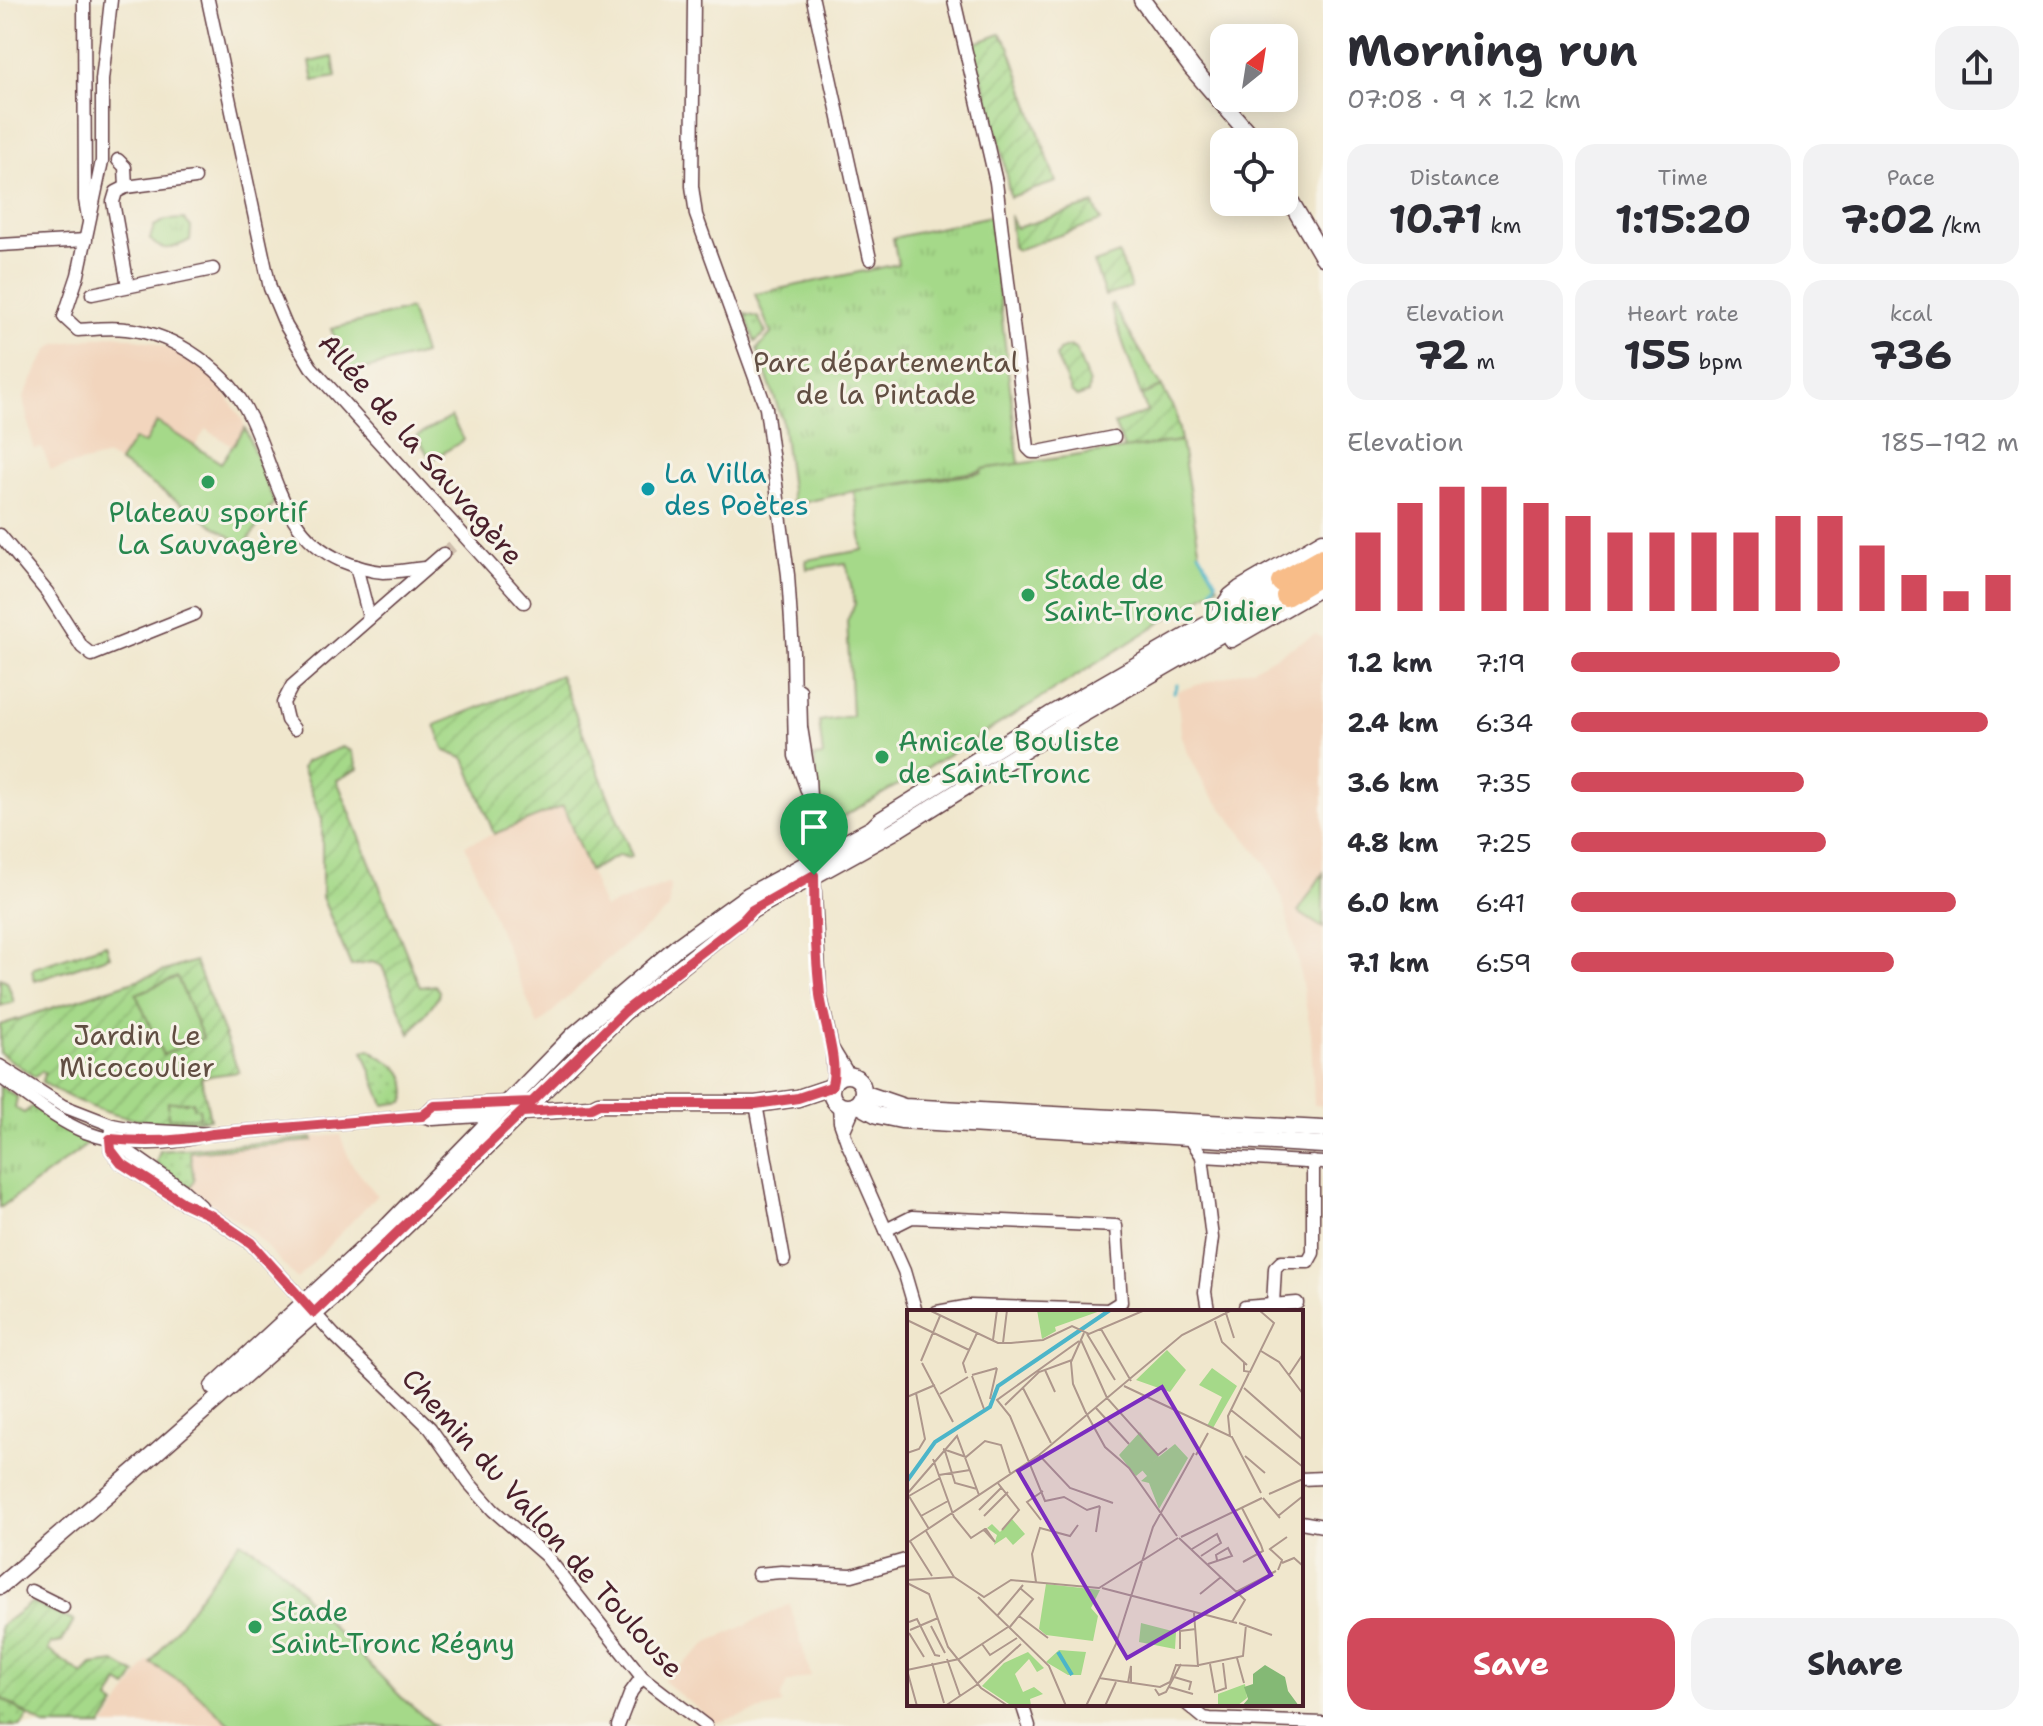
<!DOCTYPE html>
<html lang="en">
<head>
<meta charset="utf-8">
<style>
	:root { --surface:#fff; --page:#f2f2f3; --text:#2b2b33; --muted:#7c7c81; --accent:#d1495b }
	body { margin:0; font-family:"Shantell Sans",sans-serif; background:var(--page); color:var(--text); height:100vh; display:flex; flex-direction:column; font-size:30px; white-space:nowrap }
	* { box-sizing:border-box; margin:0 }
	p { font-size:26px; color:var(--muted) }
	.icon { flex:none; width:44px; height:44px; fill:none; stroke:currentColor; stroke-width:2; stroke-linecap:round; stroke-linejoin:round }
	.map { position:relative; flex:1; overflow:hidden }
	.details { display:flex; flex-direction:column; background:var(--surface); width:720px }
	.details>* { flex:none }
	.needle { width:52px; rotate:30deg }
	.buttons { position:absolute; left:1210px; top:24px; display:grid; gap:16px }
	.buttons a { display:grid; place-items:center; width:88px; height:88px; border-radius:16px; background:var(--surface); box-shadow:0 4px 20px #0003; font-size:40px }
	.pin { position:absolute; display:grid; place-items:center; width:68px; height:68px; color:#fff; margin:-82px -34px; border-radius:50% 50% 50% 0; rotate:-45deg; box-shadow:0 0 8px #0007 }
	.pin .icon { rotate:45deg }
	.round { display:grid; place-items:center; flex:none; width:84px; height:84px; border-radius:24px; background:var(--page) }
	.summary { display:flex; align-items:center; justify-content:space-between; height:136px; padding:0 24px }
	h1 { font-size:44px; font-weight:700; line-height:60px }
	.stats { display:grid; grid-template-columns:repeat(3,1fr); gap:12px; height:136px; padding:8px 24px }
	.stats div { display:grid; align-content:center; border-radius:20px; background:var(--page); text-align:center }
	.stats b { font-size:40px; font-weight:700 }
	.stats small { font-size:22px; font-weight:400 }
	.stats p { font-size:22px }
	.chart { height:224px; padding:16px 24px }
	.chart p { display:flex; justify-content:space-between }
	.chart svg { width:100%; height:144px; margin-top:8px; stroke:var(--accent); stroke-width:6 }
	.primary-button { display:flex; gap:16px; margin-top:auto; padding:16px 24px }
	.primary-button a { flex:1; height:92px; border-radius:24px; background:var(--accent); color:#fff; font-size:32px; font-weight:700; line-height:92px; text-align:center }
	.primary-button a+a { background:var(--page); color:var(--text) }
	ul { padding:0 24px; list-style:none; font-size:26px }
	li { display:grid; grid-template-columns:128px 96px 1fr; align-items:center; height:60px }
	li i { height:20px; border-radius:10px; background:var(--accent) }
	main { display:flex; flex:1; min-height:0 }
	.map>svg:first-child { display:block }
	.built { fill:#f2d5bd }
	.grass { fill:url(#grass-dots); stroke:#787c5a; stroke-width:2 }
	.park { fill:url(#park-tufts); stroke:#787c5a; stroke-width:2 }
	.garden { fill:url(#garden-furrows); stroke:#787c5a; stroke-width:2 }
	.pitch { fill:#a5d989; stroke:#787c5a; stroke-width:2 }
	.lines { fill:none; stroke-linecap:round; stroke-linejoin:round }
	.stream { stroke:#4cb5c9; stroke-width:3 }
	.minor-tunnel { stroke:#cfbfad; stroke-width:12; stroke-dasharray:12 6; stroke-linecap:butt }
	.minor-casing { stroke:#633d43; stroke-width:15 }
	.tertiary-casing { stroke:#633d43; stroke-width:19 }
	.trunk-casing { stroke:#633d43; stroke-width:23 }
	.minor { stroke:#fff; stroke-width:12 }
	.tertiary { stroke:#fff; stroke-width:16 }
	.trunk { stroke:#f8bd89; stroke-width:20 }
	.route-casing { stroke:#fff; stroke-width:16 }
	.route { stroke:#d1495b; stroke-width:10 }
	.leisure-dot { fill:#2e9e5b; stroke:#f7f3e8; stroke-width:3 }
	.culture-dot { fill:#0f9aa8; stroke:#f7f3e8; stroke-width:3 }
	.labels { text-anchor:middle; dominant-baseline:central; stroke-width:6; stroke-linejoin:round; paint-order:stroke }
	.park-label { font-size:28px; fill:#614e42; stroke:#f7f3e8 }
	.street-label { font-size:28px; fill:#4a1f2b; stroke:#f7f3e8 }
	.culture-label { font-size:28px; fill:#0d838f; stroke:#f7f3e8; text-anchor:start }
	.leisure-label { font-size:28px; fill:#27864d; stroke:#f7f3e8; text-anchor:start }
	.inset-river { fill:none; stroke:#4cb5c9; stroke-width:4 }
	.inset-road { fill:none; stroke:#ae978c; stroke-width:2 }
	.view { fill:#7b2cbf; fill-opacity:0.15; stroke:#7b2cbf; stroke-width:4 }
	.inset-edge { fill:none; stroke:#4a1f2b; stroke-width:4 }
</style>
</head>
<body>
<main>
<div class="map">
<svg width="1323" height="1726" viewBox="0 0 1323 1726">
	<defs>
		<pattern id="grass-dots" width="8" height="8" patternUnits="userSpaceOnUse" patternTransform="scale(2)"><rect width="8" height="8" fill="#a5d989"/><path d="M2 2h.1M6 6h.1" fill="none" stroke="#90ba76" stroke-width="1.8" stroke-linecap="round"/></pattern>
		<pattern id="park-tufts" width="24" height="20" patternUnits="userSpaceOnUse" patternTransform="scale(2)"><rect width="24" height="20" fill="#a5d989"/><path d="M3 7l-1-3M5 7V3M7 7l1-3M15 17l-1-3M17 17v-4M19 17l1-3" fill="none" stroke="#90ba76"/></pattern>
		<pattern id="garden-furrows" width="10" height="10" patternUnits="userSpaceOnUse" patternTransform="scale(2)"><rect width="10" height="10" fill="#a5d989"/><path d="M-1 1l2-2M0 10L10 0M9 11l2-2" fill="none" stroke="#90ba76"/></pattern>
	</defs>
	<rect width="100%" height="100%" fill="#f7f3e8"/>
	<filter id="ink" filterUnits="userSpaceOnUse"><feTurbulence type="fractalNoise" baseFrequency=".0125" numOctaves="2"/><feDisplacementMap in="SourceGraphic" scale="16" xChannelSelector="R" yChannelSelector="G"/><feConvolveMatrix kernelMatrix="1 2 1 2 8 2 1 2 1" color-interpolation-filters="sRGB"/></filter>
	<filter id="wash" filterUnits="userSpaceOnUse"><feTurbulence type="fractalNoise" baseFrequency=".006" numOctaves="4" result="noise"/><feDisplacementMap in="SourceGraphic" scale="32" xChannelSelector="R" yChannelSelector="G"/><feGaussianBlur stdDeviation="1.8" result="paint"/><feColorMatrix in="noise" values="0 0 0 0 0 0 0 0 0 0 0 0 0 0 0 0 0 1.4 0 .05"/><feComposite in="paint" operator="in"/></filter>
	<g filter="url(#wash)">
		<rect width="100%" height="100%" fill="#f0e7cd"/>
		<g class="built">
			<polygon points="115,335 152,342 175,351 200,367 222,389 243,421 245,428 232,446 206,429 195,446 157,423 144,445 134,439 119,462 108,456 51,470 42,448 34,449 23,398 41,362 49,349 56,344"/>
			<polygon points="1316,634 1323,638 1323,1106 1314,1105 1311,1033 1298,962 1282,898 1265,863 1207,789 1186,749 1181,733 1177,691 1254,668"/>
			<polygon points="564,806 604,908 670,883 669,909 602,964 538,1026 465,845"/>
			<polygon points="340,1135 351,1163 377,1195 297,1279 250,1230 156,1163 160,1151"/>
			<polygon points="790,1604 811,1676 787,1683 780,1699 782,1704 715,1723 663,1681 708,1643"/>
			<polygon points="148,1661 194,1691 232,1726 105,1726"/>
		</g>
		<g class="grass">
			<polygon points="745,314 758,317 766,333 755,342"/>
			<polygon points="106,944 110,956 35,981 32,971 34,968"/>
			<polygon points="0,978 7,981 14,1002 0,1006"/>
			<path d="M370 1049C384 1062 403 1063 406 1084 407 1092 408 1095 404 1102L384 1105 363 1051Z"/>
			<polygon points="312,1138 313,1141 190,1152 194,1181 190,1187 156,1163 160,1151"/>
			<polygon points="0,1697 28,1716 21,1726 0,1726"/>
		</g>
		<g class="park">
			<polygon points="333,57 336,77 314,81 310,62"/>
			<polygon points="990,216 1019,465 854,491 793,505 782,419 757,349 771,334 755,294 898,264 893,238"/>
			<path d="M184 219 191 227 190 240C175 248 162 254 150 239L154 226 166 220Z"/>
			<polygon points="1112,304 1162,387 1141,395 1110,305"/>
			<polygon points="0,1086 17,1097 15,1108 24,1113 33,1106 88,1144 0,1208"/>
		</g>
		<g class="garden">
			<polygon points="1000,34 1009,46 1056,182 1010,197 1002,153 973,44"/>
			<polygon points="1094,204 1101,221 1017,250 1013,247 1010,215 1016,228"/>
			<polygon points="1119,254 1131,288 1105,296 1094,263"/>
			<polygon points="1070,346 1076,350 1089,384 1088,393 1077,397 1071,392 1056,357 1059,350"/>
			<polygon points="1162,387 1176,413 1181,441 1125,450 1114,424 1147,412 1141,395"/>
			<polygon points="560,675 632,856 628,858 619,855 589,871 563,806 494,834 465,759 445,751 435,725"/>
			<polygon points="342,747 351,751 358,769 337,780 420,987 435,985 439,991 438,997 410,1034 382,966 372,962 351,966 322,897 322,820 302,768 305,762"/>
			<path d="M195 961 239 1072 201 1077 210 1119C147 1129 96 1115 42 1082L45 1073 42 1071 35 1077 0 1053V1025Z"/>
			<polygon points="31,1603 74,1621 62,1642 51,1644 48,1650 83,1675 92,1665 115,1662 136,1674 127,1688 119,1683 109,1700 116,1705 102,1726 45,1726 0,1697 0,1626"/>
		</g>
		<g class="pitch">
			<polygon points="410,309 424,354 349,373 331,329"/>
			<polygon points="451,417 464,440 431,460 417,436"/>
			<polygon points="157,422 221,463 245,428 274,502 244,546 119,462 134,439 144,444"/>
			<path d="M1181 441 1200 554 1218 586C1090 668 961 750 828 825L819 826 814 757 823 756 819 721 852 716 847 621 855 604 846 563 807 569 806 560 863 550 854 491 981 473 982 469Z"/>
			<polygon points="1323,873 1323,928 1298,912"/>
			<polygon points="177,977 203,1038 163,1055 136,994"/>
			<polygon points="168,1102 193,1102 193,1108 199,1108 200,1117 168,1118"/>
			<polygon points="240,1541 269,1558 292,1580 313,1607 404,1700 435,1726 232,1726 194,1691 151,1663"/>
		</g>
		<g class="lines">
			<g class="stream">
				<polyline points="1199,552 1216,581 1212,589"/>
				<polyline points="1174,692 1177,685"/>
			</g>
		</g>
	</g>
	<g filter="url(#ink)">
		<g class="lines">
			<polyline class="minor-tunnel" points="443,554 454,545"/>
			<g class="minor-casing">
				<g id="minor">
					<polyline points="84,0 85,200 88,217"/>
					<path d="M111 0 102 80V161L78 275 64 317 78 330C93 329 110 327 126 329 176 334 229 371 250 417 276 470 281 535 342 561 354 566 369 571 383 572 397 572 411 569 425 568"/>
					<polyline points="208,0 270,288 286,326 311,367 524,602"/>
					<polyline points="694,0 692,186 696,215 766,408 788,575 793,652 795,756 809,796"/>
					<polyline points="813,0 870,259"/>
					<polyline points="954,0 996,182 1028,448 1032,452 1038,452 1114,437"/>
					<polyline points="118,160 125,167 126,187 195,178"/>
					<polyline points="126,187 116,192 113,202 128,286"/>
					<polyline points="0,245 86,240"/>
					<polyline points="92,294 213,269"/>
					<polyline points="0,535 47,592 82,647 92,655 194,614"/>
					<polyline points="356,566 369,617"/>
					<polyline points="800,690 801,727 809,777 820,993 832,1048 834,1080"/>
					<polyline points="294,729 287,720 283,703 292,686 443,554"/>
					<polyline points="832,1048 848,1074"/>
					<polyline points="0,1066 63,1106 112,1125 138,1130 212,1134 422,1116 433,1119 495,1115"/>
					<path d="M0 1077C27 1095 55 1120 85 1132 118 1145 163 1146 197 1137"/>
					<polyline points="756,1104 784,1260"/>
					<polyline points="839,1105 840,1122 847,1142 904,1271 916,1312"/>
					<polyline points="422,1116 435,1106 508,1102"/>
					<polyline points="112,1125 111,1150 121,1163 182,1202 210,1215 251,1243 334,1335 430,1428 469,1483 493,1510 546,1556 642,1677 706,1726"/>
					<polyline points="844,1130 855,1105"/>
					<polyline points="1190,1138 1202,1156 1323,1163"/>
					<polyline points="113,1141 183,1190 201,1206"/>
					<polyline points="1202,1156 1212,1238 1205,1292 1208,1310"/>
					<polyline points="886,1230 912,1217 1116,1226 1121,1302 1108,1310 970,1306 937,1312"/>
					<polyline points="1273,1305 1275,1268 1281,1262 1308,1262 1313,1253 1313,1162"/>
					<polyline points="1245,1307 1297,1303"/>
					<polyline points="1301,1479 1323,1478"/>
					<polyline points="1301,1522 1323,1526"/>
					<polyline points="758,1574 781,1572 852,1575 909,1559"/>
					<polyline points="31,1591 63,1607"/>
					<polyline points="1022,1704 1029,1726"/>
					<polyline points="1187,1704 1204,1718 1210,1719 1323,1723"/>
					<polyline points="618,1726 631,1692 642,1677"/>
				</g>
			</g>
			<g class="tertiary-casing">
				<g id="tertiary">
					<polyline points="1142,0 1192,68 1256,142"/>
					<polyline points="1284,190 1323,257"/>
					<polyline points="1217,616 1231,596 1240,589 1323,541"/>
					<polyline points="1231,639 1323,586"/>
					<circle cx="847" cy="1091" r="16"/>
					<polyline points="863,1093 904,1107 1323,1129"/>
					<polyline points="857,1104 877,1115 901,1120 1323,1145"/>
					<polyline points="520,1112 591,1108 599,1104 756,1104 798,1098 831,1087"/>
					<polyline points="213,1387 389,1225 574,1035 677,947 749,895 873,828 881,820 1050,715 1281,582"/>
					<polyline points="0,1586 136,1470 331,1299 624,1012 752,910 893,832 1079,716 1286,596"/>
				</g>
			</g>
			<g class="trunk-casing">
				<g id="trunk">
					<polyline points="1281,582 1323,558"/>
					<polyline points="1286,596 1323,574"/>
				</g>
			</g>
			<use href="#minor" class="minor"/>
			<use href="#tertiary" class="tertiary"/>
			<use href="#trunk" class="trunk"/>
		</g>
	</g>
	<g class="lines" filter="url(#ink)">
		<g class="route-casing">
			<path id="route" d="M814 875C814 915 816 955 820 995 823 1019 840 1066 831 1087L798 1098 756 1104H599L591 1108 522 1112 314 1313 251 1243 210 1215 182 1202 121 1163 111 1150 110 1139C146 1143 177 1142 212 1134L422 1116 435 1106 532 1102 624 1012 743 920 752 910Z"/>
		</g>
		<use href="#route" class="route"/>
	</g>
	<g class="leisure-dot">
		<circle cx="208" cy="482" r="8"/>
		<circle cx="1028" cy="595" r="8"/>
		<circle cx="882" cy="757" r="8"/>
		<circle cx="255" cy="1627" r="8"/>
	</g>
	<circle class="culture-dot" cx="648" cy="489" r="8"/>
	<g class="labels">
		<g class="park-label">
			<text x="886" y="362">Parc départemental<tspan x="886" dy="32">de la Pintade</tspan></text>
			<text x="137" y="1035">Jardin Le<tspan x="137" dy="32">Micocoulier</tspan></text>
		</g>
		<g class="street-label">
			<text transform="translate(421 449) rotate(49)">Allée de la Sauvagère</text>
			<text transform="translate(543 1523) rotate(48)">Chemin du Vallon de Toulouse</text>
		</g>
		<g class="culture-label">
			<text x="664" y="473">La Villa<tspan x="664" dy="32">des Poètes</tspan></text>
		</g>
		<g class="leisure-label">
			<text x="208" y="512" text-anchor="middle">Plateau sportif<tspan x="208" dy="32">La Sauvagère</tspan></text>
			<text x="1044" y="579">Stade de<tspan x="1044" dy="32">Saint-Tronc Didier</tspan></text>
			<text x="898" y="741">Amicale Bouliste<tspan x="898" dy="32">de Saint-Tronc</tspan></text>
			<text x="271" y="1611">Stade<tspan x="271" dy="32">Saint-Tronc Régny</tspan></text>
		</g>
	</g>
	<g transform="translate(907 1310)">
		<rect width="396" height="396" fill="#f0e7cd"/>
		<path d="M338 374 340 388 330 396H311V384Z" fill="#a5d989"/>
		<path d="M358 355 378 367 381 381 392 396H335L341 389 337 377 346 374V364Z" fill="#84b975"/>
		<path d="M305 58 330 76 306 118 300 116 315 87 292 75ZM233 122 252 147 229 166 212 145ZM139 274 193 280 184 298 191 306 186 331 139 325 132 319ZM152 340 179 342 174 365H161L139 352Z" fill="#a5d989"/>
		<path d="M105 209 118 224 106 235 99 227 87 235 90 225 80 218 85 214 93 222ZM121 342 137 358 130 362 122 349 108 364 116 382 127 377 136 384 123 389 124 396H105L75 376 97 353Z" fill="#a5d989"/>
		<path d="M130 0H196L148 17 149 21 135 29ZM260 40 279 60 263 82 229 70ZM268 134 281 148 252 199 242 173 234 171 240 166 235 160ZM234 313 269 322 268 339 232 332Z" fill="#a5d989"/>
		<path class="inset-river" d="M0 171 28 132 83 97 91 76 203 0M151 342 165 365"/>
		<path class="inset-road" d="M22 0 91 33H104L136 30 165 16 182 24 238 0M318 0 327 28M0 10 62 40M308 11 315 32 340 55M194 19 224 71M177 23 164 52 166 74 178 101 198 137 222 158 270 226M180 24 208 70M86 30 90 0M174 30 200 88 251 145 260 138M172 31 90 90 103 106 138 191 157 187 180 200 193 196M96 33 100 0M354 41 372 52 396 84M14 51 33 6M337 52V61L343 62 367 13 352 0M15 53 46 112M138 60 148 82M59 63 56 53 70 23M65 65 90 58M382 65 396 44M65 66 77 99M217 76 325 127 354 183M116 78 144 133M337 78 396 130M33 84 61 67M0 87 28 75M83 89 90 58M98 95 132 62 165 50M188 97 222 134M324 100 396 157M323 126 321 106 342 63M36 139 59 147 78 131 94 135 103 163M38 141 48 173 70 179M0 143 12 139 18 129 9 83M132 145 163 178 206 193M289 145 301 123M338 146 358 163M26 149 47 207 64 228 78 219H79L88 232 77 220M32 165 63 160M90 172 112 200 95 220M0 183 22 219M0 184 50 126 72 185M362 184 396 169M2 186 33 168M356 188 373 208M335 198 354 235M72 200 94 178M14 206 41 191M77 206 101 182M371 206 396 186M134 210 120 192 136 181M19 221 47 267M189 222 193 196M274 227 355 188M272 228 338 290 325 312M3 231 25 266M0 233 132 145 275 25 325 0M285 239 310 224 314 233 294 246M336 252 356 241 354 235M375 253 387 248 396 256M301 254 325 246 321 238 309 245 310 250M371 260 375 250 363 239 380 227M0 270 47 267 77 287 104 270 192 278 271 228M129 272 125 244 133 218 163 226 171 215M0 273 22 284 41 337 74 378 101 396M195 278 330 313M329 282 369 261M293 284 314 267M71 287 142 356 159 396M90 306 116 275M112 306 141 328M2 312 10 309 28 345 33 346M332 313 365 325M24 316 38 343M102 318 126 289 113 278M3 320 31 308M2 323 17 347M75 334 83 345 110 328M273 339V321L289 319M330 348 337 373M40 349 53 386M25 353 37 393M303 354 308 382 319 378 316 353M292 355 336 346 339 315M0 360 52 349 101 317M0 360 10 396M267 367 284 372 282 380M192 368 253 377 263 372 269 355 291 356 287 303M71 373 114 334M221 373 224 356V373M262 377 286 384M248 379 252 385 259 382 274 354M38 396 71 374M179 396 209 334 246 217 287 143M198 396 209 372"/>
		<path class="view" d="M255 77 364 265 220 348 111 161Z"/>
		<rect width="396" height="396" class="inset-edge"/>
	</g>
</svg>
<div class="buttons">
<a><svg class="needle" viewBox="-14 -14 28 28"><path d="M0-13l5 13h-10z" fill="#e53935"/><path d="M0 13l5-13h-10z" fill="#7c7c81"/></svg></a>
<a><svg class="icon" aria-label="locate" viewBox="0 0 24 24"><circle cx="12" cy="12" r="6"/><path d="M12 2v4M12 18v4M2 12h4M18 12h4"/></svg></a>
</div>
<div class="pin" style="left:814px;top:875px;background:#1e9e55"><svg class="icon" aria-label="arrive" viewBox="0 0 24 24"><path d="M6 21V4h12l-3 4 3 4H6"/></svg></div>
</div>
<section class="details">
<div class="summary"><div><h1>Morning run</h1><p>07:08 · 9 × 1.2 km</p></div><a class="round"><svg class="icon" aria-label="share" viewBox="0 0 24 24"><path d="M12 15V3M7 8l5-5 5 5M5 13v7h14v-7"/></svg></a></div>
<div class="stats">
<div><p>Distance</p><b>10.71<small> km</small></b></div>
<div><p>Time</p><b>1:15:20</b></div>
<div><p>Pace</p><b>7:02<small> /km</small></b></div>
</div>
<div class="stats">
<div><p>Elevation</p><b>72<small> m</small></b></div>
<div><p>Heart rate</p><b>155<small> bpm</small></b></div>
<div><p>kcal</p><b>736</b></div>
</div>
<div class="chart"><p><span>Elevation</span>185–192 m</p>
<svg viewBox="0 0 160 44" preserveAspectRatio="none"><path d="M5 44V20M15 44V11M25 44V6M35 44V6M45 44V11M55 44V15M65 44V20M75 44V20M85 44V20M95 44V20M105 44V15M115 44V15M125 44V24M135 44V33M145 44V38M155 44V33"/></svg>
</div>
<ul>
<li><b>1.2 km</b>7:19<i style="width:60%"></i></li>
<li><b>2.4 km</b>6:34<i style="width:93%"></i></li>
<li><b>3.6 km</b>7:35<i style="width:52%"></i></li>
<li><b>4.8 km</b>7:25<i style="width:57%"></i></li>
<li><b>6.0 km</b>6:41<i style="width:86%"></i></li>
<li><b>7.1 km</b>6:59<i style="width:72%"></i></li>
</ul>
<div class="primary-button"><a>Save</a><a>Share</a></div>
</section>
</main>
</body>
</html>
